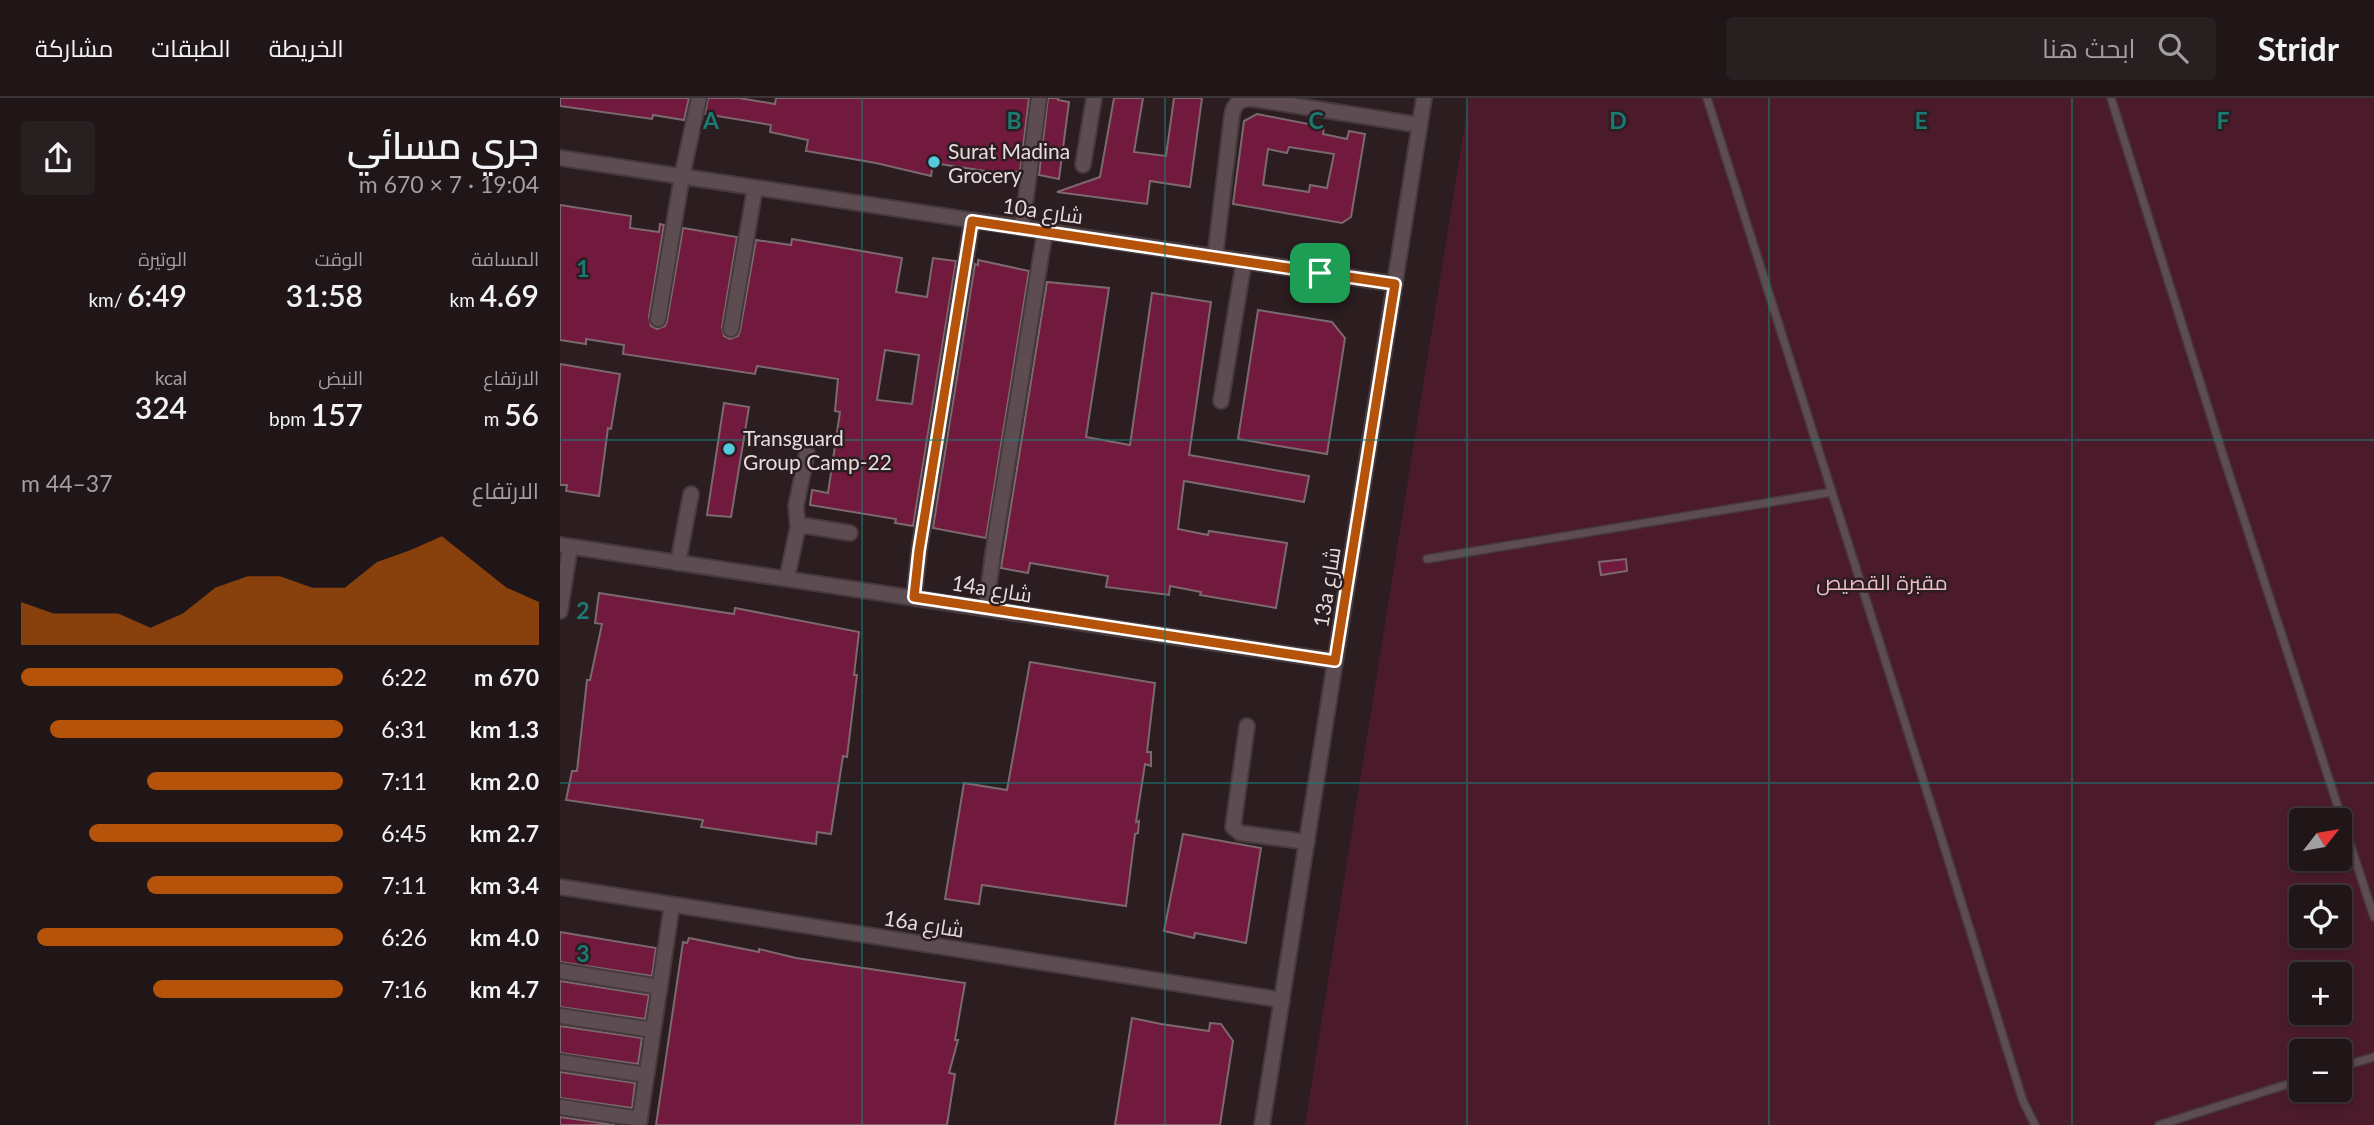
<!DOCTYPE html>
<html lang="ar">
<head>
<meta charset="utf-8">
<style>
	:root { --surface:#201618; --page:#281f21; --text:#f1f3f6; --muted:#a29fa2; --line:#3d3537; --accent:#b45309 }
	body { margin:0; font-family:Lato,Cairo,sans-serif; background:var(--page); color:var(--text); direction:rtl; height:100vh; display:flex; flex-direction:column; font-size:26px; white-space:nowrap }
	* { box-sizing:border-box; margin:0 }
	p { font-size:23px; color:var(--muted) }
	.icon { flex:none; width:38px; height:38px; fill:none; stroke:currentColor; stroke-width:2; stroke-linecap:round; stroke-linejoin:round }
	.map { position:relative; flex:1; overflow:hidden; direction:ltr }
	.drawer { display:flex; flex-direction:column; background:var(--surface); width:560px }
	.drawer>* { flex:none }
	.needle { width:46px; rotate:59deg }
	.buttons { position:absolute; left:1729px; top:710px; display:grid; gap:14px }
	.buttons a { display:grid; place-items:center; width:63px; height:63px; border-radius:7px; background:var(--surface); box-shadow:0 4px 10px #0003,0 0 0 2px var(--line); font-size:35px }
	.pin { position:absolute; display:grid; place-items:center; width:60px; height:60px; color:#fff; margin:-30px; border-radius:14px; box-shadow:0 4px 10px #0006 }
	.round { display:grid; place-items:center; flex:none; width:74px; height:74px; border-radius:7px; background:var(--page) }
	.head { display:flex; align-items:center; justify-content:space-between; height:119px; padding:0 21px }
	h1 { font-size:38px; font-weight:600; line-height:52px }
	.figures { display:grid; grid-template-columns:repeat(3,1fr); gap:10px; height:119px; padding:7px 21px }
	.figures div { display:grid; align-content:center }
	.figures b { font-size:30px; font-weight:600 }
	.figures small { font-size:19px; font-weight:400 }
	.figures p { font-size:19px }
	.chart { height:196px; padding:14px 21px }
	.chart p { display:flex; justify-content:space-between }
	.chart svg { width:100%; height:126px; margin-top:7px; fill:var(--accent); opacity:.7 }
	ul { padding:0 21px; list-style:none; font-size:23px }
	li { display:grid; grid-template-columns:112px 84px 1fr; align-items:center; height:52px }
	li i { height:18px; border-radius:9px; background:var(--accent) }
	header { display:flex; align-items:center; gap:42px; box-sizing:border-box; height:98px; padding:0 35px; background:var(--surface); border-bottom:2px solid var(--line) }
	header strong { font-size:33px }
	nav { display:flex; gap:38px; margin-inline-start:auto; font-size:24px }
	.search { width:490px; height:63px; background:var(--page); display:flex; align-items:center; gap:18px; box-sizing:border-box; padding:0 24px; border-radius:7px; color:var(--muted); font-size:26px }
	main { display:flex; flex:1; min-height:0 }
	.map>svg:first-child { display:block }
	.green { fill:#4b1b2c; fill-rule:evenodd }
	.building { fill:#72193e; stroke:#7b696e; stroke-width:2; fill-rule:evenodd }
	.lines { fill:none; stroke-linecap:round; stroke-linejoin:round }
	.service-casing { stroke:#463a3d; stroke-width:10 }
	.minor-casing { stroke:#463a3d; stroke-width:18 }
	.service { stroke:#5d4c51; stroke-width:7 }
	.minor { stroke:#5d4c51; stroke-width:14 }
	.route-casing { stroke:#fff; stroke-width:14 }
	.route { stroke:#b45309; stroke-width:9 }
	.grid { fill:none; stroke:#1a7b74; stroke-width:2; stroke-opacity:0.55 }
	.poi-dot { fill:#54cade; stroke:#2b1d20; stroke-width:2.5 }
	.labels { text-anchor:middle; dominant-baseline:central; stroke-width:5; stroke-linejoin:round; paint-order:stroke }
	.poi-label { font-size:21px; fill:#e7dddf; stroke:#2b1d20; text-anchor:start }
	.street-label { font-size:21px; fill:#e7dddf; stroke:#2b1d20 }
	.park-label { font-size:21px; fill:#efbbc9; stroke:#2b1d20 }
	.grid-label { font-size:23px; text-anchor:middle; font-weight:bold; fill:#1a7b74; stroke:#2b1d20; stroke-width:5; stroke-linejoin:round; paint-order:stroke }
</style>
</head>
<body>
<header>
<strong>Stridr</strong>
<div class="search"><svg class="icon" aria-label="search" viewBox="0 0 24 24"><circle cx="10" cy="10" r="6"/><path d="M15 15l6 6"/></svg>ابحث هنا</div>
<nav><a>الخريطة</a><a>الطبقات</a><a>مشاركة</a></nav>
</header>
<main>
<div class="map">
<svg width="1814" height="1027" viewBox="0 0 1814 1027">
	<rect width="100%" height="100%" fill="#2b1d20"/>
	<path class="green" d="M909 0H1814V1027H745ZM1741 723H1780V761H1741ZM1741 800H1780V838H1741ZM1741 877H1780V915H1741ZM1741 954H1780V992H1741Z"/>
	<g class="building">
		<polygon points="0,0 129,0 124,22 93,17 92,21 0,8"/>
		<polygon points="148,0 179,0 215,6 216,0 469,0 460,74 452,73 451,77 373,65 371,78 316,65 246,53 248,42 210,34 211,27 145,16"/>
		<polygon points="488,0 498,0 498,2 509,4 499,81 479,77"/>
		<polygon points="554,0 583,0 574,54 606,58 614,0 642,0 630,89 590,83 587,106 497,94 540,79"/>
		<path d="M697 16 764 29 763 36 787 41 789 33 805 36 791 119 782 125 673 106 684 23ZM729 49 774 56 767 90 750 87 749 94 703 87 708 51 727 55Z"/>
		<path d="M0 107 71 118 70 130 99 134 100 126 104 127 89 219 91 228 97 231 105 228 107 223 123 130 177 139 162 229 164 238 170 241 178 238 180 233 196 142 231 147 232 141 342 160 336 194 367 199 373 160 396 163 353 428 335 425 336 421 250 407 252 392 268 395 280 314 275 313 278 281 197 268 195 276 63 256 64 247 26 241V246L0 242ZM325 252 359 257 352 306 317 302Z"/>
		<polygon points="418,162 469,173 426,440 373,430 415,166 418,167"/>
		<polygon points="487,184 549,190 526,339 570,347 592,195 651,204 629,357 749,378 744,404 624,383 618,431 648,437 649,433 727,445 716,510 640,497 641,494 610,488 609,497 546,489 548,478 470,465 468,475 441,470"/>
		<polygon points="698,212 772,224 785,240 767,356 678,341"/>
		<polygon points="0,266 60,276 51,331 48,330 39,398 6,393 7,387 0,387"/>
		<polygon points="164,305 189,309 171,419 147,417"/>
		<polygon points="1066,461 1067,473 1041,477 1039,464"/>
		<polygon points="39,495 174,516 175,510 299,534 294,577 297,577 287,659 283,658 271,736 257,734 256,746 141,729 143,722 6,702 12,673 17,673 27,582 30,582 42,526 35,525"/>
		<polygon points="470,564 595,585 587,654 591,654 591,668 585,666 576,724 579,723 578,735 575,736 566,808 422,787 419,806 385,801 404,685 447,692"/>
		<polygon points="623,736 701,750 686,845 635,835 634,840 604,833"/>
		<polygon points="0,834 96,850 92,878 0,864"/>
		<polygon points="129,840 199,854 199,851 236,860 405,885 395,942 398,942 389,975 395,976 387,1027 96,1027 123,844 127,845"/>
		<polygon points="0,883 89,897 85,921 0,909"/>
		<polygon points="572,920 601,926 649,933 650,925 661,926 673,943 660,1027 555,1027"/>
		<polygon points="0,928 82,940 78,966 0,955"/>
		<polygon points="0,974 75,985 72,1010 0,1000"/>
		<polygon points="0,1019 55,1027 0,1027"/>
	</g>
	<g class="lines">
		<g class="service-casing">
			<g id="service">
				<polyline points="1147,0 1379,732 1463,1003 1475,1027"/>
				<polyline points="1551,0 1662,354 1814,819"/>
				<polyline points="867,461 1272,394"/>
				<polyline points="1780,969 1814,959"/>
				<polyline points="1599,1027 1741,982"/>
			</g>
		</g>
		<g class="minor-casing">
			<g id="minor">
				<polyline points="0,60 835,186"/>
				<polyline points="523,67 534,0"/>
				<polyline points="462,129 479,0"/>
				<path d="M655 159 672 17C674 5 681 0 693 1L860 27"/>
				<polyline points="98,221 122,78 139,0"/>
				<polyline points="171,231 195,90"/>
				<polyline points="661,303 684,163"/>
				<polyline points="238,431 236,408 247,355"/>
				<polyline points="0,447 775,563"/>
				<polyline points="118,465 131,396"/>
				<polyline points="227,480 237,433 240,429 247,428 290,435"/>
				<polyline points="354,499 359,453 412,123"/>
				<polyline points="426,510 433,455 485,133"/>
				<polyline points="0,513 10,449"/>
				<polyline points="687,628 673,729 680,735 747,744"/>
				<polyline points="0,789 722,902"/>
				<polyline points="0,873 100,889"/>
				<polyline points="0,918 93,932"/>
				<polyline points="0,964 86,977"/>
				<polyline points="0,1009 80,1021"/>
				<polyline points="79,1027 112,807"/>
				<polyline points="702,1027 864,0"/>
			</g>
		</g>
		<use href="#service" class="service"/>
		<use href="#minor" class="minor"/>
	</g>
	<g class="lines">
		<g class="route-casing">
			<polygon id="route" points="412,123 835,186 775,563 354,499 359,453"/>
		</g>
		<use href="#route" class="route"/>
	</g>
	<path class="grid" d="M302 0V1027M605 0V1027M907 0V1027M1209 0V1027M1512 0V1027M0 342H1814M0 685H1814"/>
	<g class="poi-dot">
		<circle cx="374" cy="64" r="7"/>
		<circle cx="169" cy="351" r="7"/>
	</g>
	<g class="labels">
		<g class="poi-label">
			<text x="388" y="52">Surat Madina<tspan x="388" dy="24">Grocery</tspan></text>
			<text x="183" y="339">Transguard<tspan x="183" dy="24">Group Camp-22</tspan></text>
		</g>
		<g class="street-label">
			<text transform="translate(483 112) rotate(8)">10a شارع</text>
			<text transform="translate(766 489) rotate(-81)">13a شارع</text>
			<text transform="translate(432 490) rotate(9)">14a شارع</text>
			<text transform="translate(364 825) rotate(9)">16a شارع</text>
		</g>
		<g class="park-label">
			<text x="1322" y="483">مقبرة القصيص</text>
		</g>
	</g>
	<g class="grid-label">
		<text x="151" y="31">A</text>
		<text x="454" y="31">B</text>
		<text x="756" y="31">C</text>
		<text x="1058" y="31">D</text>
		<text x="1361" y="31">E</text>
		<text x="1663" y="31">F</text>
		<text x="23" y="179">1</text>
		<text x="23" y="521">2</text>
		<text x="23" y="864">3</text>
	</g>
</svg>
<div class="buttons">
<a><svg class="needle" viewBox="-14 -14 28 28"><path d="M0-13l5 13h-10z" fill="#e53935"/><path d="M0 13l5-13h-10z" fill="#a29fa2"/></svg></a>
<a><svg class="icon" aria-label="locate" viewBox="0 0 24 24"><circle cx="12" cy="12" r="6"/><path d="M12 2v4M12 18v4M2 12h4M18 12h4"/></svg></a>
<a>+</a>
<a>−</a>
</div>
<div class="pin" style="left:760px;top:175px;background:#1e9e55"><svg class="icon" aria-label="arrive" viewBox="0 0 24 24"><path d="M6 21V4h12l-3 4 3 4H6"/></svg></div>
</div>
<section class="drawer">
<div class="head"><div><h1>جري مسائي</h1><p>19:04 · 7 × 670 m</p></div><a class="round"><svg class="icon" aria-label="share" viewBox="0 0 24 24"><path d="M12 15V3M7 8l5-5 5 5M5 13v7h14v-7"/></svg></a></div>
<div class="figures">
<div><p>المسافة</p><b>4.69<small> km</small></b></div>
<div><p>الوقت</p><b>31:58</b></div>
<div><p>الوتيرة</p><b>6:49<small> /km</small></b></div>
</div>
<div class="figures">
<div><p>الارتفاع</p><b>56<small> m</small></b></div>
<div><p>النبض</p><b>157<small> bpm</small></b></div>
<div><p>kcal</p><b>324</b></div>
</div>
<div class="chart"><p><span>الارتفاع</span>37–44 m</p>
<svg viewBox="0 0 160 44" preserveAspectRatio="none"><path d="M0 44V29L10 33L20 33L30 33L40 38L50 33L60 24L70 20L80 20L90 24L100 24L110 15L120 11L130 6L140 15L150 24L160 29V44z"/></svg>
</div>
<ul>
<li><b>670 m</b>6:22<i style="width:100%"></i></li>
<li><b>1.3 km</b>6:31<i style="width:91%"></i></li>
<li><b>2.0 km</b>7:11<i style="width:61%"></i></li>
<li><b>2.7 km</b>6:45<i style="width:79%"></i></li>
<li><b>3.4 km</b>7:11<i style="width:61%"></i></li>
<li><b>4.0 km</b>6:26<i style="width:95%"></i></li>
<li><b>4.7 km</b>7:16<i style="width:59%"></i></li>
</ul>
</section>
</main>
</body>
</html>
